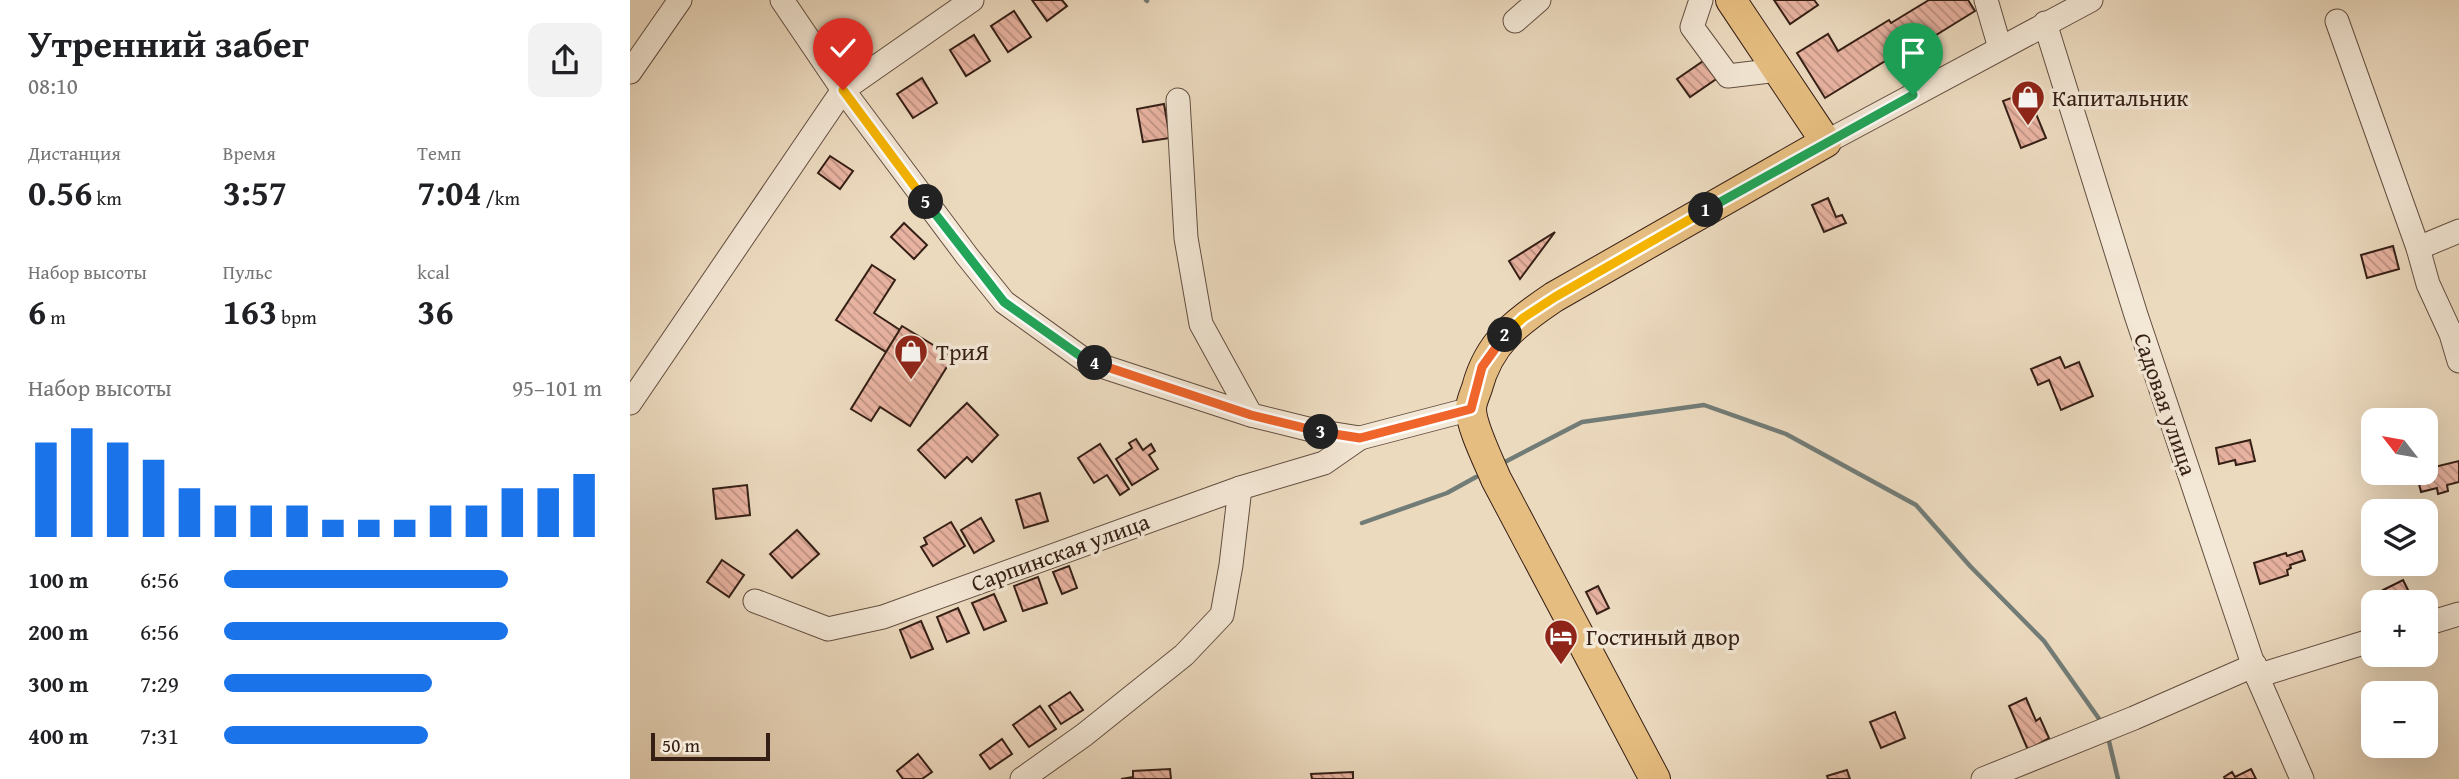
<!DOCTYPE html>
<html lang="ru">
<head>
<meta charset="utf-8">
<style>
	:root { --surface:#fff; --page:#f2f2f2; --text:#202124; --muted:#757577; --accent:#1a73e8 }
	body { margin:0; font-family:"Gentium Book Plus",serif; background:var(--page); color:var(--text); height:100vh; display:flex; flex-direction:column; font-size:26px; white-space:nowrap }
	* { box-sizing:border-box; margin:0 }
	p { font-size:23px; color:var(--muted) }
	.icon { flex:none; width:38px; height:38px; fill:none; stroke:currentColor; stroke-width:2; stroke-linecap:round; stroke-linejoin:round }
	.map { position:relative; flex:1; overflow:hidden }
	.drawer { display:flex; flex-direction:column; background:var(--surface); width:630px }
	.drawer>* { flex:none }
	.needle { width:46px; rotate:301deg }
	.tools { position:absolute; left:1731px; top:408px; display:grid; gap:14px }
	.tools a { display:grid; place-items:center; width:77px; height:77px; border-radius:14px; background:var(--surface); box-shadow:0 7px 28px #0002; font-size:35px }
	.scale { position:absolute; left:21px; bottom:18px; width:119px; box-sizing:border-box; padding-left:7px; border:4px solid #351f15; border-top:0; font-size:19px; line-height:24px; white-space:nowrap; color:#351f15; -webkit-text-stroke:5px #f3e7d5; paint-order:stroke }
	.pin { position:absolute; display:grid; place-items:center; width:60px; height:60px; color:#fff; margin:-72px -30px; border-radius:50% 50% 50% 0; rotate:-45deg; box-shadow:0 0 7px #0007 }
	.pin .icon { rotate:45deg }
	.km { position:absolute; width:35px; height:35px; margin:-18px; border-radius:50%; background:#222; color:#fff; font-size:19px; line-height:35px; text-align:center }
	.round { display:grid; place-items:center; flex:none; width:74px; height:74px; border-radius:14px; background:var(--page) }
	.overview { display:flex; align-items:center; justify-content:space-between; height:119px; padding:0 28px }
	h1 { font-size:38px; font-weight:700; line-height:52px }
	.figures { display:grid; grid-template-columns:repeat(3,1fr); gap:10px; height:119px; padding:7px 28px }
	.figures div { display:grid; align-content:center }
	.figures b { font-size:35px; font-weight:700 }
	.figures small { font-size:19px; font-weight:400 }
	.figures p { font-size:19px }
	.chart { height:196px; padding:14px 28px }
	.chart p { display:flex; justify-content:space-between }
	.chart svg { width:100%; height:126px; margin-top:7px; stroke:var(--accent); stroke-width:6 }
	ul { padding:0 28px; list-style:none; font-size:23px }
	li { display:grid; grid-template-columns:112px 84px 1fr; align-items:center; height:52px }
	li i { height:18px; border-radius:9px; background:var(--accent) }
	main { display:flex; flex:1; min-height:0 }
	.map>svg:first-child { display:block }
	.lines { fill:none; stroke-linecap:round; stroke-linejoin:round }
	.stream { stroke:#727c77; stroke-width:4.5 }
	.building { fill:url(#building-back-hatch); stroke:#351f15; stroke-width:2 }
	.minor-casing { stroke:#634e40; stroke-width:25 }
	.major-casing { stroke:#351f15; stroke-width:32 }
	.minor { stroke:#f3e7d5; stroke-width:23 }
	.major { stroke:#e6bd80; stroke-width:30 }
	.split-1-casing { stroke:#fff; stroke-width:14 }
	.split-2-casing { stroke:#fff; stroke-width:14 }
	.split-3-casing { stroke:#fff; stroke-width:14 }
	.split-4-casing { stroke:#fff; stroke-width:14 }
	.split-5-casing { stroke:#fff; stroke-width:14 }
	.split-6-casing { stroke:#fff; stroke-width:14 }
	.split-1 { stroke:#22a559; stroke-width:9 }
	.split-2 { stroke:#f5b400; stroke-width:9 }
	.split-3 { stroke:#f0652b; stroke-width:9 }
	.split-4 { stroke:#f0652b; stroke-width:9 }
	.split-5 { stroke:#22a559; stroke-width:9 }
	.split-6 { stroke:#f5b400; stroke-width:9 }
	.labels { text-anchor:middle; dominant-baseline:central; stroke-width:7; stroke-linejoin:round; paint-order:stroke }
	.poi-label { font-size:23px; fill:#351f15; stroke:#f3e7d5; text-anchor:start }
	.street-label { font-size:23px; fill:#351f15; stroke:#f3e7d5 }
</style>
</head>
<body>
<main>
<section class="drawer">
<div class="overview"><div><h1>Утренний забег</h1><p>08:10</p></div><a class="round"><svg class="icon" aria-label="share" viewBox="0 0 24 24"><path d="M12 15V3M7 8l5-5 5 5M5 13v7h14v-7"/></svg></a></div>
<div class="figures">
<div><p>Дистанция</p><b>0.56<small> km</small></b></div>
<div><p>Время</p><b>3:57</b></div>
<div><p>Темп</p><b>7:04<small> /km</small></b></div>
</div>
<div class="figures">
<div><p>Набор высоты</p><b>6<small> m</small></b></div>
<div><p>Пульс</p><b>163<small> bpm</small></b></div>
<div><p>kcal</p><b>36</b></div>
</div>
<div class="chart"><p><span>Набор высоты</span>95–101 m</p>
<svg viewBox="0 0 160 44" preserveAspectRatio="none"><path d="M5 44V11M15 44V6M25 44V11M35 44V17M45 44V27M55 44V33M65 44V33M75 44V33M85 44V38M95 44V38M105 44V38M115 44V33M125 44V33M135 44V27M145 44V27M155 44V22"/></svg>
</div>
<ul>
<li><b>100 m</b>6:56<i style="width:75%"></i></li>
<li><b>200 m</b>6:56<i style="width:75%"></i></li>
<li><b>300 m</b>7:29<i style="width:55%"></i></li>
<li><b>400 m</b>7:31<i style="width:54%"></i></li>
</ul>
</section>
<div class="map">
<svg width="1829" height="779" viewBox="0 0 1829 779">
	<defs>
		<pattern id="building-back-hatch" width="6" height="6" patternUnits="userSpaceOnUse" patternTransform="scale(1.75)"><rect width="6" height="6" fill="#e8b3a1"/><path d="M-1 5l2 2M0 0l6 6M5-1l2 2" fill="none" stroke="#bd9182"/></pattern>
	</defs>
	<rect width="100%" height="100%" fill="#ecdabf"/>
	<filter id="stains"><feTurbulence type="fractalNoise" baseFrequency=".00286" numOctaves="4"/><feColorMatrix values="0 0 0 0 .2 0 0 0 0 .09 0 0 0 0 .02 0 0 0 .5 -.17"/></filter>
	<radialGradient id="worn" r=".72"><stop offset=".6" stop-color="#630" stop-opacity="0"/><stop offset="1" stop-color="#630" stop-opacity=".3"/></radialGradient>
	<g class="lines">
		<g class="stream">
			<polyline points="516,0 517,1"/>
			<polyline points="871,464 952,422 1074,405 1156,434 1286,505 1340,566 1414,641 1472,723"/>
			<polyline points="732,523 817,493 846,477"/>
			<polyline points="1478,737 1488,779"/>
		</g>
	</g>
	<g class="building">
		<polygon points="402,0 432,0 437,6 417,21"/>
		<polygon points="1144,0 1184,0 1188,5 1160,24"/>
		<polygon points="1299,0 1338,0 1345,11 1272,56 1270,52 1195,98 1167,53 1198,34 1208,51 1259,20 1261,23"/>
		<polygon points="384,11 401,37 378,52 361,26"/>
		<polygon points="344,35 360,61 336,76 320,50"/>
		<polygon points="1082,55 1095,73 1060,97 1047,79"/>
		<polygon points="292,78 307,103 283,118 267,94"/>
		<polygon points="1397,92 1416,138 1391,148 1373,101"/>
		<polygon points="534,104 540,138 513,142 507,109"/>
		<polygon points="200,156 223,171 210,189 188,173"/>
		<polygon points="1198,198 1206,217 1212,215 1216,223 1194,232 1182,205"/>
		<polygon points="274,223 297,245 284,259 261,237"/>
		<polygon points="925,232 890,279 879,261"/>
		<polygon points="1763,246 1769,269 1737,278 1731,255"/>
		<polygon points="242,265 265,280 244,313 270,330 256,352 206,320"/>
		<polygon points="272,326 323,357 280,426 250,407 241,421 221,409"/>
		<polygon points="1430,357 1435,368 1449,362 1463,396 1431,410 1419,380 1408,385 1401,369"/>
		<polygon points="337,403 368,435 342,462 337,457 315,478 288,450"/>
		<polygon points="506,439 513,450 521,444 525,451 519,455 528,469 502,485 486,459 502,448 499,443"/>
		<polygon points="1620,440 1625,461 1606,465 1605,460 1589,464 1586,448"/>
		<polygon points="470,444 499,489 490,495 477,475 464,483 448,458"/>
		<polygon points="1829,461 1829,482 1817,485 1818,491 1808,494 1807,488 1791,492 1786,472 1796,472 1796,469"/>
		<polygon points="117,485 120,515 86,519 83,489"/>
		<polygon points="410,493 418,521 394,528 386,500"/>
		<polygon points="351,518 364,541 344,553 331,530"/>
		<polygon points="321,522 335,546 303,566 291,547 297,544 294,538"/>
		<polygon points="167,530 189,554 162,578 140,554"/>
		<polygon points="1672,551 1675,560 1660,565 1661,568 1657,570 1658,575 1630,584 1624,563 1656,553 1657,556"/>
		<polygon points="92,560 114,575 99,597 77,582"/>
		<polygon points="439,566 447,588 432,594 423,572"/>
		<polygon points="408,577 417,603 393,611 384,586"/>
		<polygon points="1773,580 1782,598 1777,602 1759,602 1753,590"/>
		<polygon points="968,586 979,608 967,614 956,592"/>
		<polygon points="364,594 376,621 354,630 342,603"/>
		<polygon points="328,608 339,633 317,642 307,617"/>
		<polygon points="291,621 303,649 281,658 270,630"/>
		<polygon points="440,692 453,710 431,724 419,706"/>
		<polygon points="1396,698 1406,721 1410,718 1419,738 1398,750 1379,706"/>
		<polygon points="410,706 426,729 399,747 383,725"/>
		<polygon points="1265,712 1275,738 1251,748 1240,722"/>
		<polygon points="372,739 382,754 360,769 350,755"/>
		<polygon points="288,754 302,772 292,779 273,779 267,771"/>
		<polygon points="540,769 541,779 491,779 503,777 503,771"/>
		<polygon points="1621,769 1626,779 1595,779 1594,777 1602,772 1605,777"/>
		<polygon points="1217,770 1220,779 1198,779 1197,776"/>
		<polygon points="723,772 723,779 682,779 681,774"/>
	</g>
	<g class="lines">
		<g class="minor-casing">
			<g id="minor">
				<polyline points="152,0 213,90 337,256 374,302 456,361 621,415 686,431 730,438 841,409"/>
				<polyline points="1071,0 1062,27 1098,76 1148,70"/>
				<polyline points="1356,0 1370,48"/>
				<polyline points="885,21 909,0"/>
				<polyline points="1707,21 1788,248 1798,284 1821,334 1829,361"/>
				<polyline points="1415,23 1506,315 1627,676 1672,779"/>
				<polyline points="0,72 50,0"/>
				<polyline points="548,100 556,238 571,324 621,415"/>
				<polyline points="1196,142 1461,0"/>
				<polyline points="1788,248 1829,231"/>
				<polyline points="0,403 213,90 342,0"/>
				<polyline points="125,601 198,629 253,617 610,488 694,463 730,438"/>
				<polyline points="1796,624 1829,614"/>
				<polyline points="1627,676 1743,640"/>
				<polyline points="392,779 454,735 554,655 592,615 601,565 610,488"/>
				<polyline points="1353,779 1504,718 1625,665"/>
			</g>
		</g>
		<g class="major-casing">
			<path id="major" d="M1025 779 866 479C859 462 841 426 841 409 841 402 845 394 847 388 859 342 887 322 924 297L1196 142 1101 0"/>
		</g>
		<use href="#minor" class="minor"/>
		<use href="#major" class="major"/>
	</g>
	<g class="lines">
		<g class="split-1-casing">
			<polyline id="split-1" points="1076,210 1283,95"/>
		</g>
		<g class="split-2-casing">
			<polyline id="split-2" points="875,335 893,318 925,297 1076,210"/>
		</g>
		<g class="split-3-casing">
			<polyline id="split-3" points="691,432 730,438 841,409 852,367 875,335"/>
		</g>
		<g class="split-4-casing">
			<polyline id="split-4" points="465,363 621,415 691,432"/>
		</g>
		<g class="split-5-casing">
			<polyline id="split-5" points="296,202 374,302 456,360 465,363"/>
		</g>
		<g class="split-6-casing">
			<polyline id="split-6" points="213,90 296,202"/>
		</g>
		<use href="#split-1" class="split-1"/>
		<use href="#split-2" class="split-2"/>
		<use href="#split-3" class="split-3"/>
		<use href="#split-4" class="split-4"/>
		<use href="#split-5" class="split-5"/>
		<use href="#split-6" class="split-6"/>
	</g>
	<defs>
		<g id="shop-pin" transform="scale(1.75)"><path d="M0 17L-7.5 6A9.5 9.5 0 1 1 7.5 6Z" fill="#8f2418" stroke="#f3e7d5"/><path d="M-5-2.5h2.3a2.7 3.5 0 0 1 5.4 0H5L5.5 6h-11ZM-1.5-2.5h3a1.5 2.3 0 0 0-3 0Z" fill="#fff"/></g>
		<g id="hotel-pin" transform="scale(1.75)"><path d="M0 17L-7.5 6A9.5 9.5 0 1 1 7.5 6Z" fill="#8f2418" stroke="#f3e7d5"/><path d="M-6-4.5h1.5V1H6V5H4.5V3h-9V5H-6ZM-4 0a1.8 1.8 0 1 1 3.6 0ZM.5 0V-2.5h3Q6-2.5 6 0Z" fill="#fff"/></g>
	</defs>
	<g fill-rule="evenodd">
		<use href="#shop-pin" x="1398" y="97"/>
		<use href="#shop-pin" x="281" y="351"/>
		<use href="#hotel-pin" x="931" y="636"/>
	</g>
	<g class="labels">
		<g class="poi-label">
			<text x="1422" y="97">Капитальник</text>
			<text x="306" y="351">ТриЯ</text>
			<text x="956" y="636">Гостиный двор</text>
		</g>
		<g class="street-label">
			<text transform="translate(1536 404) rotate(71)">Садовая улица</text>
			<text transform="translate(430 552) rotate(-20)">Сарпинская улица</text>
		</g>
	</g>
	<rect width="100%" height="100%" filter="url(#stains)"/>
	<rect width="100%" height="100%" fill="url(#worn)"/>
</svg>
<div class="tools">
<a><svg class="needle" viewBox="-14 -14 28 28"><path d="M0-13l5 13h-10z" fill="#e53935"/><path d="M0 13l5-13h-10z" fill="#757577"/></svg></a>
<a><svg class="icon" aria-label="layers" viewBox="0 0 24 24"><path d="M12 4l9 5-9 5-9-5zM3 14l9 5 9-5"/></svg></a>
<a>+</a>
<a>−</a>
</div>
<div class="scale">50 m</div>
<div class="pin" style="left:1283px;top:95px;background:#1e9e55"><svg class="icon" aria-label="arrive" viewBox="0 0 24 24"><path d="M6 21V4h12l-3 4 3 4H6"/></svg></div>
<div class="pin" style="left:213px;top:90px;background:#d93025"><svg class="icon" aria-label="check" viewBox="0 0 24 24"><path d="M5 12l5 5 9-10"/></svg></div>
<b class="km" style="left:1076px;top:210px">1</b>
<b class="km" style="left:875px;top:335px">2</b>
<b class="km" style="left:691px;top:432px">3</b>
<b class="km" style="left:465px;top:363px">4</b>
<b class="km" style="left:296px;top:202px">5</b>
</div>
</main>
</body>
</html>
